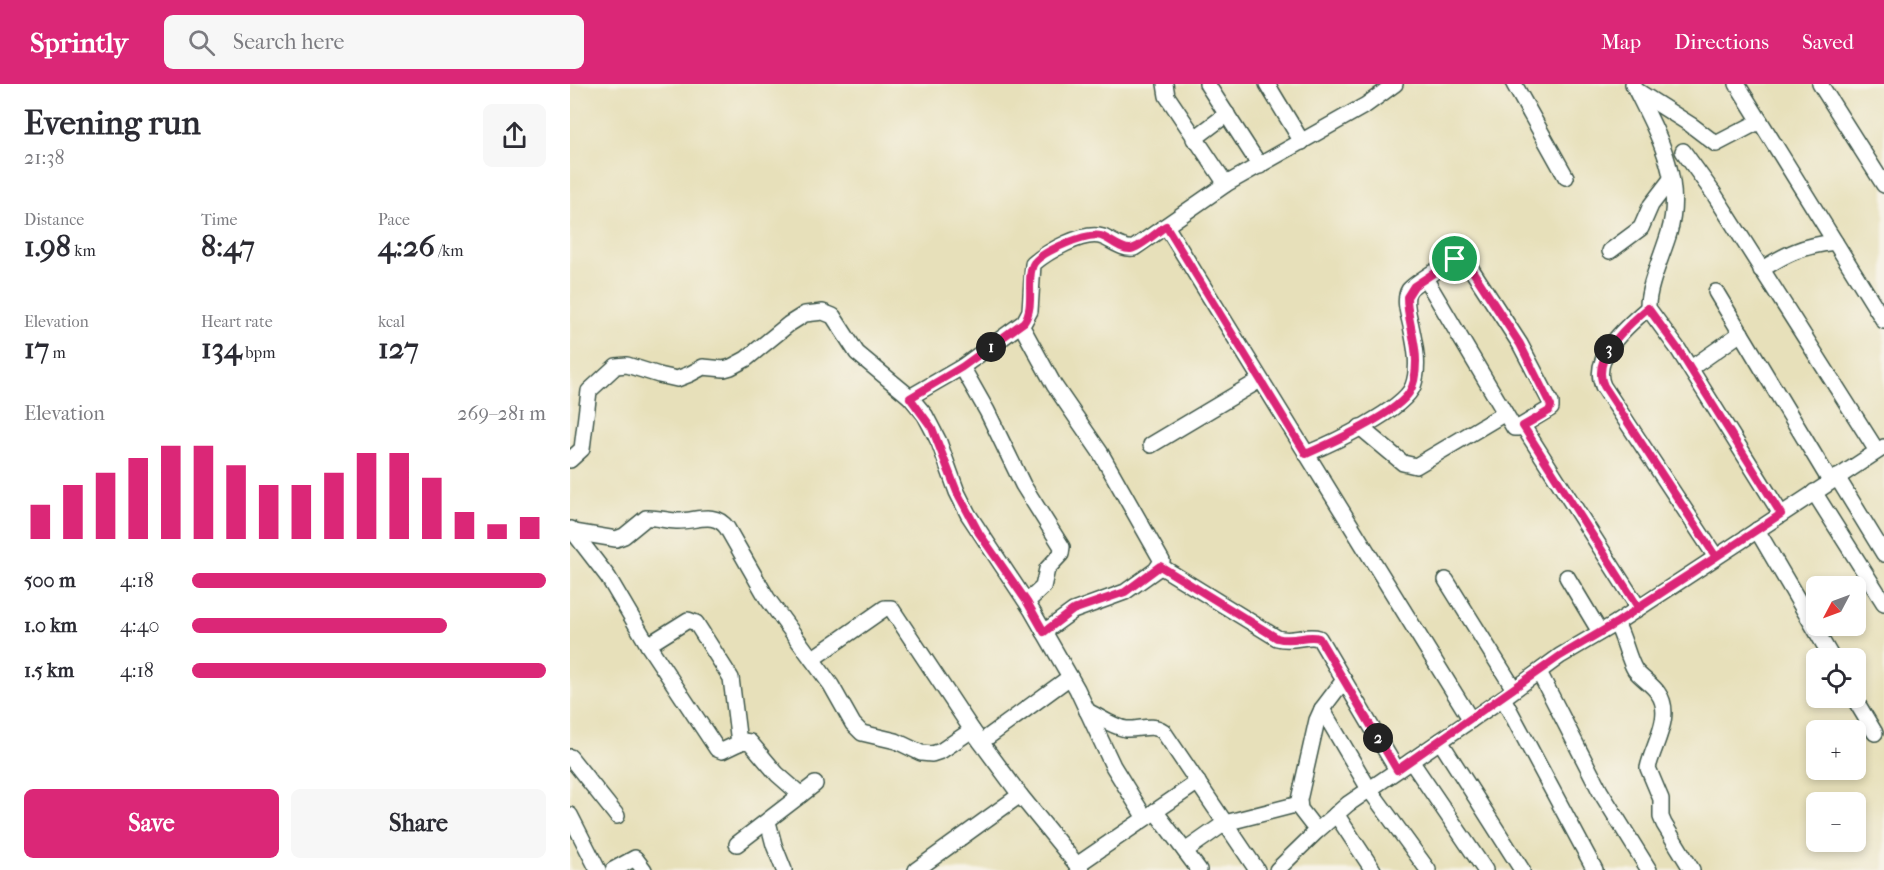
<!DOCTYPE html>
<html lang="en">
<head>
<meta charset="utf-8">
<style>
	:root { --surface:#fff; --page:#f7f7f7; --text:#2b2b33; --muted:#7c7c81; --accent:#db2777 }
	body { margin:0; font-family:"IM FELL French Canon",serif; background:var(--page); color:var(--text); height:100vh; display:flex; flex-direction:column; font-size:22px; white-space:nowrap }
	* { box-sizing:border-box; margin:0 }
	p { font-size:20px; color:var(--muted) }
	.icon { flex:none; width:33px; height:33px; fill:none; stroke:currentColor; stroke-width:2; stroke-linecap:round; stroke-linejoin:round }
	.map { position:relative; flex:1; overflow:hidden }
	.sheet { display:flex; flex-direction:column; background:var(--surface); width:570px }
	.sheet>* { flex:none }
	.needle { width:39px; rotate:229deg }
	.tools { position:absolute; left:1236px; top:492px; display:grid; gap:12px }
	.tools a { display:grid; place-items:center; width:60px; height:60px; border-radius:9px; background:var(--surface); box-shadow:0 3px 9px #0003; font-size:30px }
	.pin { position:absolute; display:grid; place-items:center; width:51px; height:51px; color:#fff; margin:-26px; border:3px solid #fff; border-radius:50%; box-shadow:0 2px 6px #0007 }
	.km { position:absolute; width:30px; height:30px; margin:-15px; border-radius:50%; background:#222; color:#fff; font-size:16px; line-height:30px; text-align:center }
	.round { display:grid; place-items:center; flex:none; width:63px; height:63px; border-radius:9px; background:var(--page) }
	.overview { display:flex; align-items:center; justify-content:space-between; height:102px; padding:0 24px }
	h1 { font-size:33px; font-weight:800; line-height:45px }
	.stats { display:grid; grid-template-columns:repeat(3,1fr); gap:9px; height:102px; padding:6px 24px }
	.stats div { display:grid; align-content:center }
	.stats b { font-size:30px; font-weight:800 }
	.stats small { font-size:16px; font-weight:400 }
	.stats p { font-size:16px }
	.chart { height:168px; padding:12px 24px }
	.chart p { display:flex; justify-content:space-between }
	.chart svg { width:100%; height:108px; margin-top:6px; stroke:var(--accent); stroke-width:6 }
	.cta { display:flex; gap:12px; margin-top:auto; padding:12px 24px }
	.cta a { flex:1; height:69px; border-radius:9px; background:var(--accent); color:#fff; font-size:24px; font-weight:800; line-height:69px; text-align:center }
	.cta a+a { background:var(--page); color:var(--text) }
	ul { padding:0 24px; list-style:none; font-size:20px }
	li { display:grid; grid-template-columns:96px 72px 1fr; align-items:center; height:45px }
	li i { height:15px; border-radius:8px; background:var(--accent) }
	header { display:flex; align-items:center; gap:36px; box-sizing:border-box; height:84px; padding:0 30px; background:var(--accent); color:#fff }
	header strong { font-size:28px }
	nav { display:flex; gap:33px; margin-inline-start:auto; font-size:21px }
	.search { width:420px; height:54px; background:var(--page); display:flex; align-items:center; gap:15px; box-sizing:border-box; padding:0 21px; border-radius:9px; color:var(--muted); font-size:22px }
	main { display:flex; flex:1; min-height:0 }
	.map>svg:first-child { display:block }
	.lines { fill:none; stroke-linecap:round; stroke-linejoin:round }
	.minor-casing { stroke:#3d5548; stroke-width:18 }
	.minor { stroke:#fff; stroke-width:15 }
	.route-casing { stroke:#fff; stroke-width:12 }
	.route { stroke:#db2777; stroke-width:8 }
</style>
</head>
<body>
<header>
<strong>Sprintly</strong>
<div class="search"><svg class="icon" aria-label="search" viewBox="0 0 24 24"><circle cx="10" cy="10" r="6"/><path d="M15 15l6 6"/></svg>Search here</div>
<nav><a>Map</a><a>Directions</a><a>Saved</a></nav>
</header>
<main>
<section class="sheet">
<div class="overview"><div><h1>Evening run</h1><p>21:38</p></div><a class="round"><svg class="icon" aria-label="share" viewBox="0 0 24 24"><path d="M12 15V3M7 8l5-5 5 5M5 13v7h14v-7"/></svg></a></div>
<div class="stats">
<div><p>Distance</p><b>1.98<small> km</small></b></div>
<div><p>Time</p><b>8:47</b></div>
<div><p>Pace</p><b>4:26<small> /km</small></b></div>
</div>
<div class="stats">
<div><p>Elevation</p><b>17<small> m</small></b></div>
<div><p>Heart rate</p><b>134<small> bpm</small></b></div>
<div><p>kcal</p><b>127</b></div>
</div>
<div class="chart"><p><span>Elevation</span>269–281 m</p>
<svg viewBox="0 0 160 44" preserveAspectRatio="none"><path d="M5 44V30M15 44V22M25 44V17M35 44V11M45 44V6M55 44V6M65 44V14M75 44V22M85 44V22M95 44V17M105 44V9M115 44V9M125 44V19M135 44V33M145 44V38M155 44V35"/></svg>
</div>
<ul>
<li><b>500 m</b>4:18<i style="width:100%"></i></li>
<li><b>1.0 km</b>4:40<i style="width:72%"></i></li>
<li><b>1.5 km</b>4:18<i style="width:100%"></i></li>
</ul>
<div class="cta"><a>Save</a><a>Share</a></div>
</section>
<div class="map">
<svg width="1314" height="786" viewBox="0 0 1314 786">
	<rect width="100%" height="100%" fill="#f7f3e8"/>
	<filter id="ink" filterUnits="userSpaceOnUse"><feTurbulence type="fractalNoise" baseFrequency=".0167" numOctaves="2"/><feDisplacementMap in="SourceGraphic" scale="12" xChannelSelector="R" yChannelSelector="G"/><feConvolveMatrix kernelMatrix="1 2 1 2 8 2 1 2 1" color-interpolation-filters="sRGB"/></filter>
	<filter id="wash" filterUnits="userSpaceOnUse"><feTurbulence type="fractalNoise" baseFrequency=".008" numOctaves="4" result="noise"/><feDisplacementMap in="SourceGraphic" scale="24" xChannelSelector="R" yChannelSelector="G"/><feGaussianBlur stdDeviation="1.35" result="paint"/><feColorMatrix in="noise" values="0 0 0 0 0 0 0 0 0 0 0 0 0 0 0 0 0 1.4 0 .05"/><feComposite in="paint" operator="in"/></filter>
	<g filter="url(#wash)">
		<rect width="100%" height="100%" fill="#e7e0ba"/>
	</g>
	<g filter="url(#ink)">
		<g class="lines">
			<g class="minor-casing">
				<g id="minor">
					<polyline points="595,0 597,12 656,100"/>
					<polyline points="637,0 690,82"/>
					<polyline points="697,0 732,58"/>
					<polyline points="944,0 996,93"/>
					<path d="M1063 0C1086 47 1115 95 1099 149 1093 170 1077 204 1078 224L1108 265 1211 430"/>
					<polyline points="1167,0 1314,237"/>
					<polyline points="1250,0 1314,101"/>
					<polyline points="1066,6 1121,41 1146,60 1190,37"/>
					<polyline points="624,55 657,30"/>
					<polyline points="1113,67 1144,110 1307,367"/>
					<polyline points="596,142 901,636"/>
					<polyline points="1040,167 1071,144 1081,121 1101,95"/>
					<path d="M1191 186C1217 169 1233 162 1265 158"/>
					<polyline points="1146,208 1260,397"/>
					<path d="M1078 224C1058 241 1020 273 1033 302L1146 473"/>
					<polyline points="451,241 484,301 530,368 592,477 586,486 555,508 503,527 474,548"/>
					<polyline points="392,283 417,327 453,401 492,463 491,470 477,485 473,503 457,518"/>
					<polyline points="1121,284 1171,249"/>
					<path d="M340 313 392 283 454 238 460 227 463 180C477 168 514 146 533 153 543 157 553 166 564 164L656 100 796 21 825 0"/>
					<polyline points="953,342 1068,523"/>
					<polyline points="790,343 833,379 846,382 935,329"/>
					<polyline points="581,361 690,296"/>
					<path d="M736 370C760 360 834 326 843 302 850 283 845 261 841 242 839 232 833 216 839 206 845 198 874 182 885 175L889 173 896 177 950 260 981 319V324L948 344H944L855 194"/>
					<polyline points="0,376 12,365 19,307 46,282 57,281 89,291 107,295 120,290 133,283 154,285 161,283 176,275 219,240 235,230 253,228 263,232 287,269 340,313 355,331 369,358 387,408 398,430 461,525 507,605 543,682 575,734"/>
					<polyline points="1267,393 1314,470"/>
					<polyline points="1244,408 1314,519"/>
					<polyline points="1,445 38,493 78,561 147,665 152,667 173,657 180,658 207,690 231,711"/>
					<polyline points="1187,446 1262,574"/>
					<path d="M4 448 46 455 54 452 76 434C87 433 96 437 106 437 125 438 144 426 157 444L197 514 261 601 283 640 292 649 326 657 351 669 362 670 371 667 402 646"/>
					<path d="M590 482 707 554C723 559 736 550 749 554L827 686"/>
					<polyline points="997,493 1030,548"/>
					<polyline points="876,496 944,605"/>
					<path d="M1046 539C1054 553 1058 575 1065 586 1072 595 1082 600 1088 609 1104 631 1083 661 1078 684L1091 715V733L1094 740 1122 786"/>
					<polyline points="78,561 118,536 126,539 161,594 169,659"/>
					<polyline points="242,575 315,524 321,524 402,646 450,711 511,786"/>
					<polyline points="969,588 1030,707 1079,786"/>
					<polyline points="1284,614 1305,649"/>
					<polyline points="752,625 799,705 858,786"/>
					<path d="M517 627C528 632 543 643 556 645 569 646 582 639 593 647L687 786"/>
					<polyline points="870,657 952,786"/>
					<polyline points="411,658 500,593"/>
					<polyline points="0,673 47,732"/>
					<polyline points="841,677 915,786"/>
					<polyline points="585,727 629,786"/>
					<polyline points="766,730 803,786"/>
					<polyline points="0,731 28,786"/>
					<polyline points="198,738 204,761 214,786"/>
					<polyline points="747,747 730,725 729,716 747,636 752,625 774,596"/>
					<polyline points="167,760 245,700"/>
					<polyline points="615,767 655,739 729,720"/>
					<polyline points="507,781 628,698"/>
					<polyline points="43,786 65,774 74,786"/>
					<polyline points="346,786 450,711"/>
					<polyline points="707,786 747,747 778,720 933,614"/>
					<polyline points="1025,786 933,614 990,572 1046,539 1314,363"/>
				</g>
			</g>
			<use href="#minor" class="minor"/>
		</g>
	</g>
	<g class="lines" filter="url(#ink)">
		<g class="route-casing">
			<path id="route" d="M885 175 844 202 837 213C837 235 846 255 846 277 846 288 845 300 839 309 824 331 761 359 736 370L596 142C588 147 570 164 561 165 551 166 540 155 531 152 517 148 473 167 464 179 455 192 466 222 454 238L392 283 340 314 362 344 387 408 409 449 457 518 474 548 503 526 555 508 590 482 707 554C724 559 736 550 749 554L827 686 990 572 1046 539 1211 430 1108 265 1078 224C1058 241 1020 274 1034 302L1146 473 1068 523 953 342 979 327 981 322 950 260 896 177 891 173 885 175"/>
		</g>
		<use href="#route" class="route"/>
	</g>
</svg>
<div class="tools">
<a><svg class="needle" viewBox="-14 -14 28 28"><path d="M0-13l5 13h-10z" fill="#e53935"/><path d="M0 13l5-13h-10z" fill="#7c7c81"/></svg></a>
<a><svg class="icon" aria-label="locate" viewBox="0 0 24 24"><circle cx="12" cy="12" r="6"/><path d="M12 2v4M12 18v4M2 12h4M18 12h4"/></svg></a>
<a>+</a>
<a>−</a>
</div>
<div class="pin" style="left:885px;top:175px;background:#1e9e55"><svg class="icon" aria-label="arrive" viewBox="0 0 24 24"><path d="M6 21V4h12l-3 4 3 4H6"/></svg></div>
<b class="km" style="left:421px;top:263px">1</b>
<b class="km" style="left:808px;top:654px">2</b>
<b class="km" style="left:1039px;top:265px">3</b>
</div>
</main>
</body>
</html>
